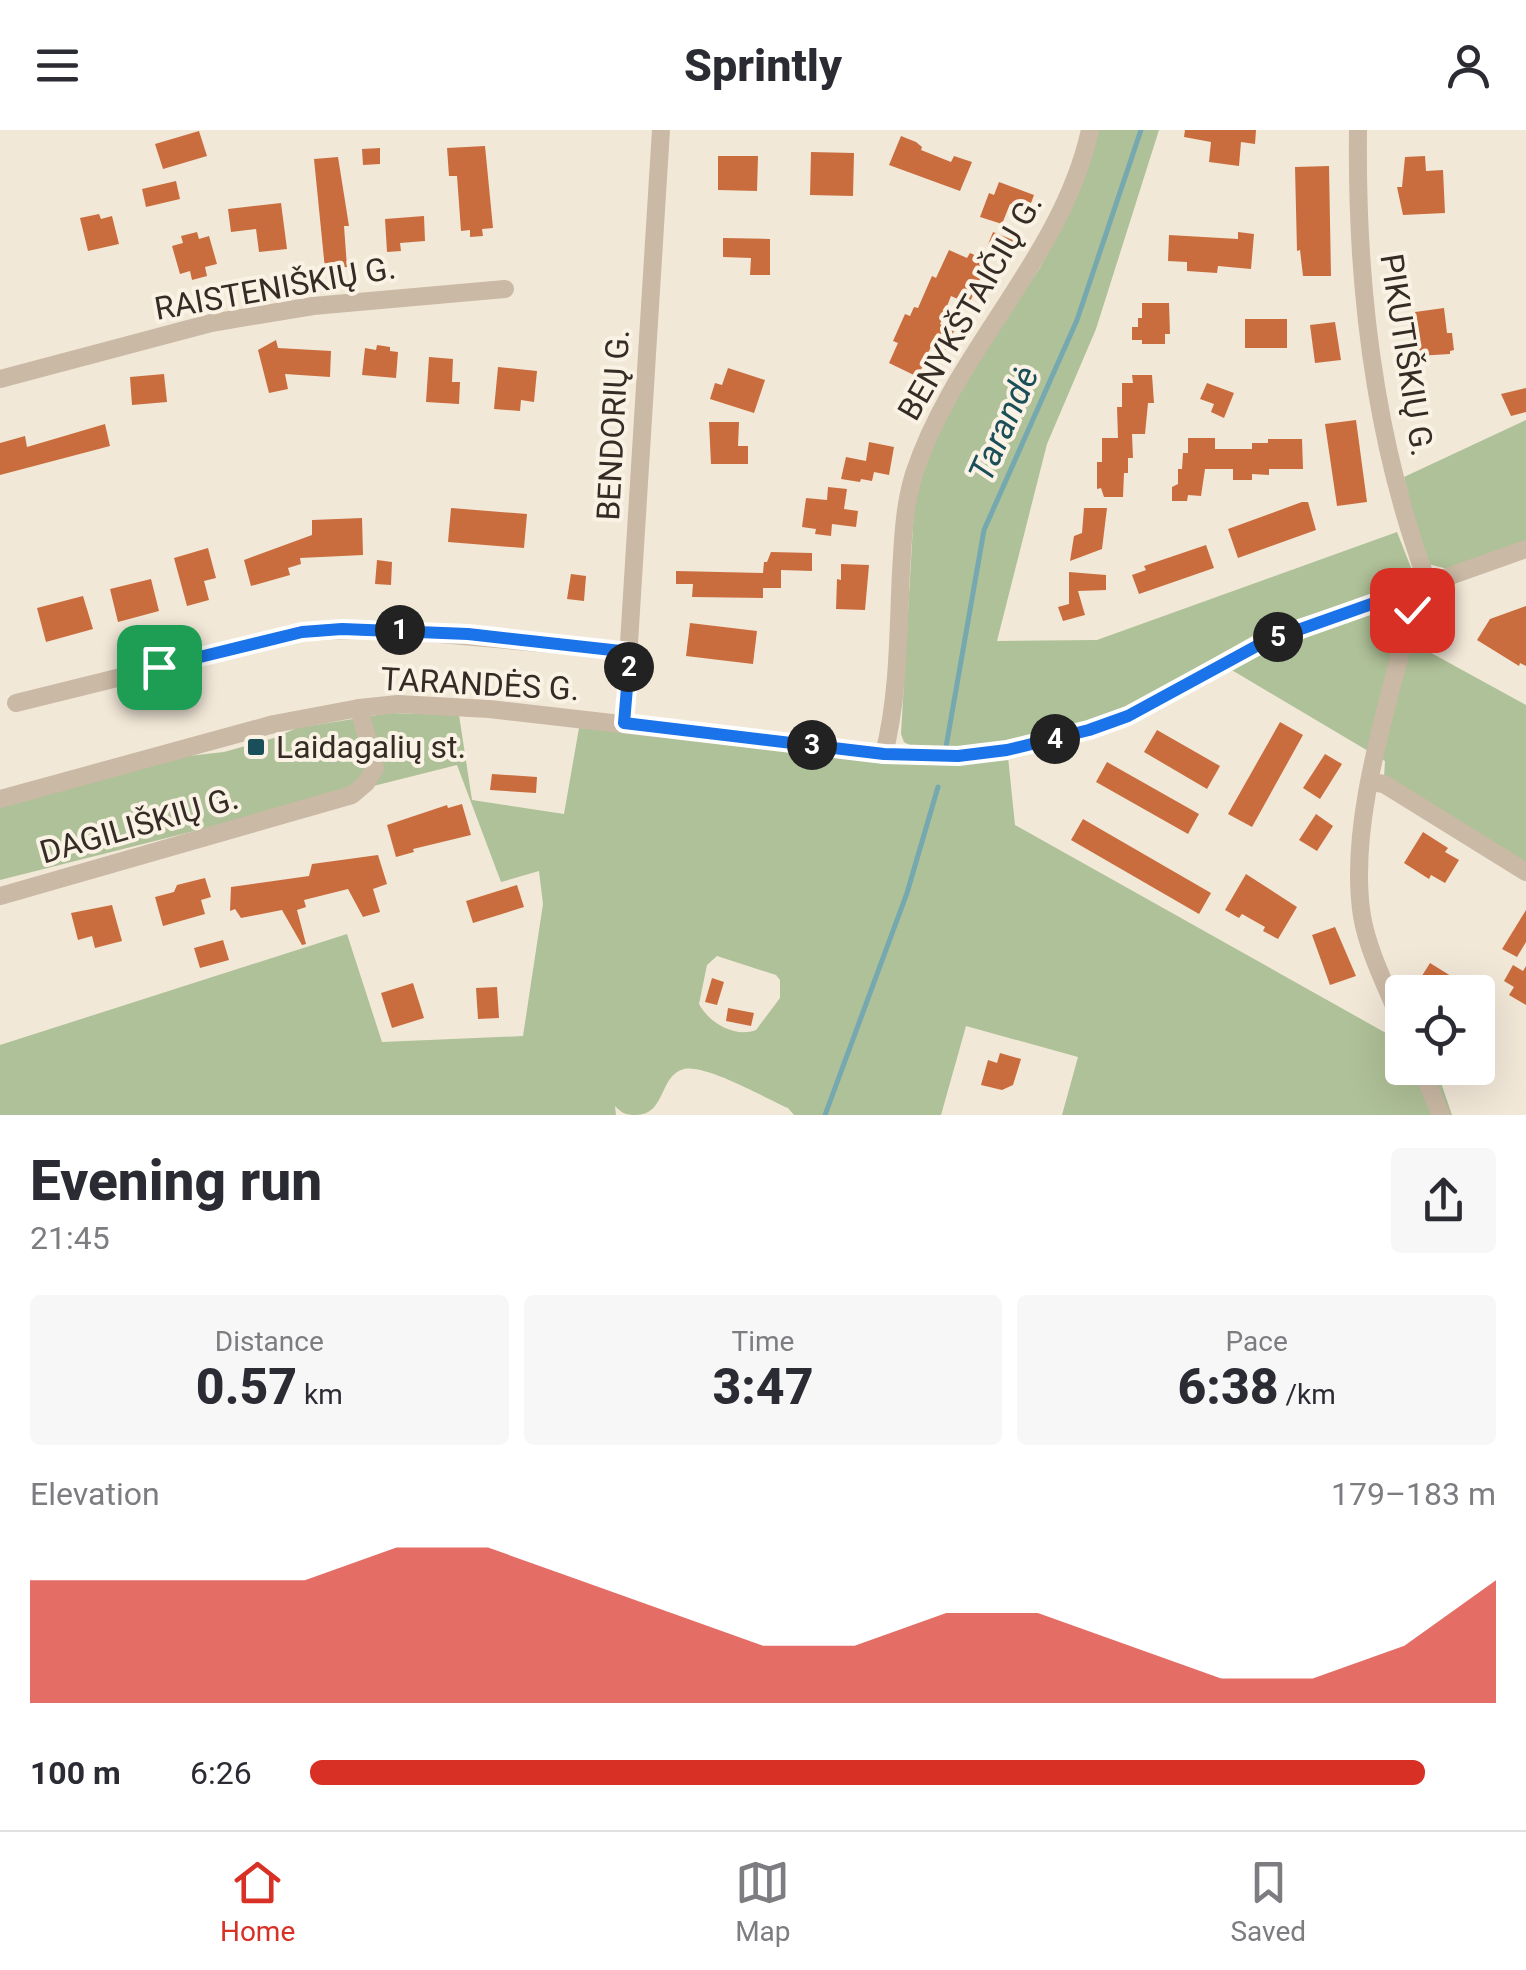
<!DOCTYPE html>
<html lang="en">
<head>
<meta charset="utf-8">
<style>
	:root { --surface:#fff; --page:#f7f7f7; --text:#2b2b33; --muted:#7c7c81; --line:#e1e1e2; --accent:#d93025 }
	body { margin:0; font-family:Roboto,sans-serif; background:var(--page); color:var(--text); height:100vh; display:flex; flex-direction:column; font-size:38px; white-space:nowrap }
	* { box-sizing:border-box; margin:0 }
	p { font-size:32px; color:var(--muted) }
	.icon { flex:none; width:55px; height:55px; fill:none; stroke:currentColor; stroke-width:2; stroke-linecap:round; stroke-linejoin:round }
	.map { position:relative; height:985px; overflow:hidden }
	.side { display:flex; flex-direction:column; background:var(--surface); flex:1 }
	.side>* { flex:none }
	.buttons { position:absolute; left:1385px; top:845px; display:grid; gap:20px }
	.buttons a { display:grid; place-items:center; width:110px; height:110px; border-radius:10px; background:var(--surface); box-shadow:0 10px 40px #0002; font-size:50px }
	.pin { position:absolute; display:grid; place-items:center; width:85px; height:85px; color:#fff; margin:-42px; border-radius:20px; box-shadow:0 5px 15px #0006 }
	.km { position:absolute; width:50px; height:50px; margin:-25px; border-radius:50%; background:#222; color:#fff; font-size:28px; line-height:50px; text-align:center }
	.round { display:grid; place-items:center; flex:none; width:105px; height:105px; border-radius:10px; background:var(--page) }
	.head { display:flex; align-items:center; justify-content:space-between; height:170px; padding:0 30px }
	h1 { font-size:55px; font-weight:800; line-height:75px }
	.figures { display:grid; grid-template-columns:repeat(3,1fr); gap:15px; height:170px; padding:10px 30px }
	.figures div { display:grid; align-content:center; border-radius:10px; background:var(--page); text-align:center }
	.figures b { font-size:50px; font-weight:800 }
	.figures small { font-size:28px; font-weight:400 }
	.figures p { font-size:28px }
	.chart { height:280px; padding:20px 30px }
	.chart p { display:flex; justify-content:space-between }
	.chart svg { width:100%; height:180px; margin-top:10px; fill:var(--accent); opacity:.7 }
	ul { padding:0 30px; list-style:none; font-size:32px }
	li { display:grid; grid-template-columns:160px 120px 1fr; align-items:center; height:75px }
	li i { height:25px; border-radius:12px; background:var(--accent) }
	header { display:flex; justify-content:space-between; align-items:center; height:130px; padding:0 30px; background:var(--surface); font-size:45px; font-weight:800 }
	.menu { display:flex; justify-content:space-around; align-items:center; height:140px; border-top:2px solid var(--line); background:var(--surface); font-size:28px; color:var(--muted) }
	.menu a { display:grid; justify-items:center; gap:5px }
	.menu .current { color:var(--accent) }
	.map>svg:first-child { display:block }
	.green { fill:#afc198; fill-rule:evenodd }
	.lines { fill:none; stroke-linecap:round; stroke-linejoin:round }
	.stream { stroke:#76a8b0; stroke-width:5 }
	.building { fill:#ca6d3e }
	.minor { stroke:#cab9a4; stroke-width:18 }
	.route-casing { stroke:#fff; stroke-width:20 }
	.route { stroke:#1a73e8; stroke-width:12 }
	.poi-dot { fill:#1a4e58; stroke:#faf2e4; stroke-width:4 }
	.labels { text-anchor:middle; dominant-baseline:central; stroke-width:8; stroke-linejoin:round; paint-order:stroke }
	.street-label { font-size:32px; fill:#352c26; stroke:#faf2e4 }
	.poi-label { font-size:32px; fill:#352c26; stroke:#faf2e4; text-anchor:start }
	.water-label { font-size:35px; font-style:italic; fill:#1a4e58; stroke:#faf2e4 }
</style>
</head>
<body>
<header><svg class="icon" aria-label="menu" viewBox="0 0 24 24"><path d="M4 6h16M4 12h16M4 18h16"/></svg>Sprintly<svg class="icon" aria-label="person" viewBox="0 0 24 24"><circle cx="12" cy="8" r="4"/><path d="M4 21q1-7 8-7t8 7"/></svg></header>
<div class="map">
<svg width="1526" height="985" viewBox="0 0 1526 985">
	<rect width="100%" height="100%" fill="#f2e8d8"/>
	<g class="green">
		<polygon points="1096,0 1159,0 1096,199 1047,314 997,511 1097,510 1397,402 1414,445 1407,454 1263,500 1120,581 1080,596 996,615 915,618 904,612 901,604 915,361 945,284 1041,136 1069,79"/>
		<polygon points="1526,290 1526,412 1448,439 1428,434 1421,417 1404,347"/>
		<polygon points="1424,466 1413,513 1526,575 1526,734 1384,647 1385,631 1230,539 1281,515"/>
		<path d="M390 583 459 585 472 670 564 684 579 598 1008 627 1015 695 1402 912V938H1436L1452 985H1062L1078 927 966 896 941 985H794L788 978C765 968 706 934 684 939 659 945 666 985 636 985 625 985 622 983 615 976L616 985H0V915L347 804 382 912 523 906 543 774 539 741 501 752 457 635 0 750V677L179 627 224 622 274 608 297 598ZM717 826 776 845 780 850V868L756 900C735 908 709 893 699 874L707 835Z"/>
	</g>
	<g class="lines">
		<g class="stream">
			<polyline points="946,617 984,400 1077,190 1141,0"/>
			<polyline points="825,985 907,763 938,657"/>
		</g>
	</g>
	<g class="building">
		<polygon points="1185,0 1256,0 1255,14 1241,12 1239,36 1209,32 1211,12 1184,7"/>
		<polygon points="199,1 207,26 163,39 155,14"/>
		<polygon points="901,6 916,12 922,17 921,20 951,32 954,26 972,32 960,61 889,35"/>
		<polygon points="485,16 493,98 482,99 483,106 470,107 470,100 461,101 457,46 449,46 447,18"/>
		<polygon points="380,18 380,34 363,35 362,19"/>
		<polygon points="811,22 854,23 853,66 810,65"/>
		<polygon points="718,26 758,26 757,61 718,60"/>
		<polygon points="1425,26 1426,41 1443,40 1445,83 1403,85 1397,57 1402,57 1405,27"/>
		<polygon points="338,27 349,96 344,96 347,137 325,139 314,29"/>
		<polygon points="1329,36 1331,146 1303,146 1300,120 1297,121 1295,37"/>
		<polygon points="176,51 180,69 146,77 142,59"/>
		<polygon points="999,52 1034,65 1028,81 1010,74 1002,94 980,87 989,63 994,65"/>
		<polygon points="281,73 287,119 259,122 256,99 231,102 228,79"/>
		<polygon points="99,84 101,89 112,86 119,114 88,121 80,88"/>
		<polygon points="424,86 425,111 400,113 401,121 387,122 385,89"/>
		<polygon points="197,102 199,109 209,106 217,134 205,137 207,146 192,150 190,141 180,144 172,116 183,113 181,106"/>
		<polygon points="993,102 1013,110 1006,125 987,117"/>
		<polygon points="1238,102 1254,104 1251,139 1218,136 1217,143 1187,141 1187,132 1168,131 1169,105 1238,109"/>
		<polygon points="723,108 770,109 770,145 750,145 751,128 723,127"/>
		<polygon points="949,120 967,128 970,123 988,131 969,174 951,166 940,194 954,201 946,220 932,214 918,247 889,233 898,213 893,211 905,184 910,186 914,177 918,178 932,146 936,148"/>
		<polygon points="1142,173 1169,173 1170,204 1165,204 1165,214 1142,214 1142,210 1132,210 1132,197 1138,197 1138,188 1142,188"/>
		<polygon points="1444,178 1447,203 1452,203 1454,220 1450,221 1450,224 1417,226 1415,182"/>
		<rect x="1245" y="189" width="42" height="29"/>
		<polygon points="1335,192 1341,230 1315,233 1310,195"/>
		<polygon points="276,210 278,218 331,221 330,247 285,244 288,259 269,263 258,220"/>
		<polygon points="377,215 390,217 390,221 398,222 396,248 362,245 365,218 376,220"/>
		<polygon points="429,227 453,229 452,252 460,252 459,274 426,272"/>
		<polygon points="498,237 537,241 534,272 521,270 520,281 494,279"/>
		<polygon points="728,238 765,250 754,283 710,269 715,253 722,255"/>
		<polygon points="164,244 167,272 132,275 130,247"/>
		<polygon points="1132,245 1152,245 1154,273 1148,273 1145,304 1132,304 1133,328 1128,328 1128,343 1124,343 1123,367 1104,367 1101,358 1097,359 1097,332 1102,332 1102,308 1118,308 1117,277 1122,277 1122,253 1133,253"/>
		<polygon points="1207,253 1234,263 1224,288 1211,282 1214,274 1200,269"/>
		<polygon points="1526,258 1526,282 1511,286 1501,264"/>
		<polygon points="1356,290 1367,372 1337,376 1325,294"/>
		<polygon points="709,292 739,292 738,316 748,316 748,334 711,334"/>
		<polygon points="105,294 110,316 0,345 0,313 25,306 27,317"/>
		<polygon points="1188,308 1215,308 1215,319 1252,319 1252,313 1268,313 1268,309 1302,309 1303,339 1269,339 1269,345 1252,344 1252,350 1233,350 1233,339 1205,339 1201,366 1188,365 1187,371 1172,371 1172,357 1178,354 1178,339 1182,339 1183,323 1188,323"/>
		<polygon points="869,312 894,317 889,345 874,342 872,351 861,349 860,352 841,349 846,327 866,331"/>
		<polygon points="828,357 847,359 844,379 858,381 856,397 832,394 831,406 815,404 816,399 802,397 806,368 827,370"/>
		<polygon points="1302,372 1308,372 1316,400 1238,428 1228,399"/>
		<polygon points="451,378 527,384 524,418 448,412"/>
		<polygon points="1084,378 1107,378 1102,419 1070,431 1074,406 1082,403"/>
		<polygon points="362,388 363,425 300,428 301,434 288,438 290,445 251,456 244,430 312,405 312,390"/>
		<polygon points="1206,415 1214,438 1139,464 1132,445 1146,440 1144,436"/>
		<polygon points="208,418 216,448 204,451 209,470 187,476 174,428"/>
		<polygon points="771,422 812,423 812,441 781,440 781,458 763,458 763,468 692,467 693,454 676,454 676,441 763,443 764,432 767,432"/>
		<polygon points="377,430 392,432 391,455 375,454"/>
		<polygon points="841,434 869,435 865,480 836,479 837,449 841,450"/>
		<polygon points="1069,442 1106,445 1106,460 1078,461 1085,485 1063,491 1058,477 1069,474"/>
		<polygon points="571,444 586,446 584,471 567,469"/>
		<polygon points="151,449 159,481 118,492 110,459"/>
		<polygon points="83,466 93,499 46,512 37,478"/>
		<polygon points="1526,476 1526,536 1520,533 1519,536 1477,510 1490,489"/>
		<polygon points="690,493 757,501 753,534 686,526"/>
		<polygon points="1280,592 1303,605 1252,697 1228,684"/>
		<polygon points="1157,600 1220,636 1207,659 1144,622"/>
		<polygon points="1325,624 1342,634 1320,669 1303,658"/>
		<polygon points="1107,632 1199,684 1188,704 1096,652"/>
		<polygon points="492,644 537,647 536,663 490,660"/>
		<polygon points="462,674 471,705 413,719 414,722 396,727 387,695 447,675 448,678"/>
		<polygon points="1316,684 1333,696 1317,721 1299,710"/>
		<polygon points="1083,689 1211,763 1199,784 1071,710"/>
		<polygon points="1423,702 1448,718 1445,722 1459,730 1445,753 1431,745 1429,749 1404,733"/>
		<polygon points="378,725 387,754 373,759 380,782 363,787 348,759 304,770 306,777 297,780 306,814 302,815 282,780 241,788 235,779 230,781 231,757 309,746 312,734"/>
		<polygon points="1246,744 1297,777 1278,809 1263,801 1265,797 1242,784 1239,788 1225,780"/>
		<polygon points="205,748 211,767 201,770 205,784 163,796 155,767 174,762 177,755"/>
		<polygon points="517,755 524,777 473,793 466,771"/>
		<polygon points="112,775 122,811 95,818 92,806 78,810 71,783"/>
		<polygon points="1526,780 1526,812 1517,827 1502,819"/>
		<polygon points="1335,797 1356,846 1330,855 1312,805"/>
		<polygon points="223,810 229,830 200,838 194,818"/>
		<polygon points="1430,833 1459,851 1453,862 1442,862 1420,849"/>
		<polygon points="1513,835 1523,841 1526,836 1526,875 1509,865 1514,857 1504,851"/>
		<polygon points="712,848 724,852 717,875 705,872"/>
		<polygon points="413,853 424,888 392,898 381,863"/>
		<polygon points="497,857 499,888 478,889 476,858"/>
		<polygon points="728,878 754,883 751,896 726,891"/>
		<polygon points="1000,923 1021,929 1013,955 1002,960 981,955 988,930 997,933"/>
	</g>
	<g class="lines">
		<g class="minor">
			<path d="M1358 0C1356 153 1374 310 1428 454"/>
			<polyline points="0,249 211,193 313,176 505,159"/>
			<polyline points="16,573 303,502 383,499 630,521"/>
			<polyline points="624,593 661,0"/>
			<path d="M884 624C899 564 898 503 901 442 903 409 904 376 914 344 954 221 1062 128 1090 0"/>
			<polyline points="1371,652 1384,654 1526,742"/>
			<polyline points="0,669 274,594 359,578 398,574 489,579 884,624 958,626 1007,621 1089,600 1128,586 1264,512 1526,419"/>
			<polyline points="0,766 352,665 366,653 375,638 359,578"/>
			<path d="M1402 894C1388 860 1368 822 1362 786 1347 691 1391 567 1413 474L1411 460"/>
			<polyline points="1421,938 1441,985"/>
		</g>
	</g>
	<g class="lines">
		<g class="route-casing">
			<polyline id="route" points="159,537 302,502 342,499 468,504 630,522 624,593 884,624 958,626 1007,620 1089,600 1128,586 1264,512 1411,460 1412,480"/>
		</g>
		<use href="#route" class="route"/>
	</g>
	<rect class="poi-dot" x="246" y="607" width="20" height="20" rx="5"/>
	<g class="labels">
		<g class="street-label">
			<text transform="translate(275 158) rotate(-10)">RAISTENIŠKIŲ G.</text>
			<text transform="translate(970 177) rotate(-60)">BENYKŠTAIČIŲ G.</text>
			<text transform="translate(1407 225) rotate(81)">PIKUTIŠKIŲ G.</text>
			<text transform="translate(613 295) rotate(-87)">BENDORIŲ G.</text>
			<text transform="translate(480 554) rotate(3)">TARANDĖS G.</text>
			<text transform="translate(139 695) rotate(-16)">DAGILIŠKIŲ G.</text>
		</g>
		<g class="poi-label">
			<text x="276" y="617">Laidagalių st.</text>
		</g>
		<g class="water-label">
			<text transform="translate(1004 294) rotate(-66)">Tarandė</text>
		</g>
	</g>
</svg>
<div class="buttons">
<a><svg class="icon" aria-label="locate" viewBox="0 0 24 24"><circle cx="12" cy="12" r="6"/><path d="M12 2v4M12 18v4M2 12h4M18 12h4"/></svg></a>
</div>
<div class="pin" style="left:159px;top:537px;background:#1e9e55"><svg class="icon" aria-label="arrive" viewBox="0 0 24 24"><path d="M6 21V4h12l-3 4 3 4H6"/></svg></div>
<div class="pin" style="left:1412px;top:480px;background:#d93025"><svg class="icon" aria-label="check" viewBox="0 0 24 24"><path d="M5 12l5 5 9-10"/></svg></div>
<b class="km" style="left:400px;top:500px">1</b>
<b class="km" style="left:629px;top:537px">2</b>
<b class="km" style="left:812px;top:615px">3</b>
<b class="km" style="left:1055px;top:609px">4</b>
<b class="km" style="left:1278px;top:507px">5</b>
</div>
<section class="side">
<div class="head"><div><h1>Evening run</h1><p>21:45</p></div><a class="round"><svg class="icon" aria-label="share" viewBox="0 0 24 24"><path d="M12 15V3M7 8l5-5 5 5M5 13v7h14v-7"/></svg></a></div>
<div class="figures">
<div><p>Distance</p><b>0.57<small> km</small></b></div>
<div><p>Time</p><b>3:47</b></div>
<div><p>Pace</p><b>6:38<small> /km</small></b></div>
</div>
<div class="chart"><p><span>Elevation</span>179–183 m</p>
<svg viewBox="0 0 160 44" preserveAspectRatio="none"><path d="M0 44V14L10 14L20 14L30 14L40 6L50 6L60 14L70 22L80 30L90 30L100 22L110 22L120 30L130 38L140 38L150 30L160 14V44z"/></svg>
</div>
<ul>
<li><b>100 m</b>6:26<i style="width:94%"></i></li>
</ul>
</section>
<nav class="menu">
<a class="current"><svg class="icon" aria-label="home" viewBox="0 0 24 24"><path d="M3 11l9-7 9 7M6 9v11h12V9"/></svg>Home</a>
<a><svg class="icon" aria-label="map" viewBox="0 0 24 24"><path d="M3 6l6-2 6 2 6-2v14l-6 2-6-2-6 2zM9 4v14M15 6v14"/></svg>Map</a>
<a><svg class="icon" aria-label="saved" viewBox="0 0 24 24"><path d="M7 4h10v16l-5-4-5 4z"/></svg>Saved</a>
</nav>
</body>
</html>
